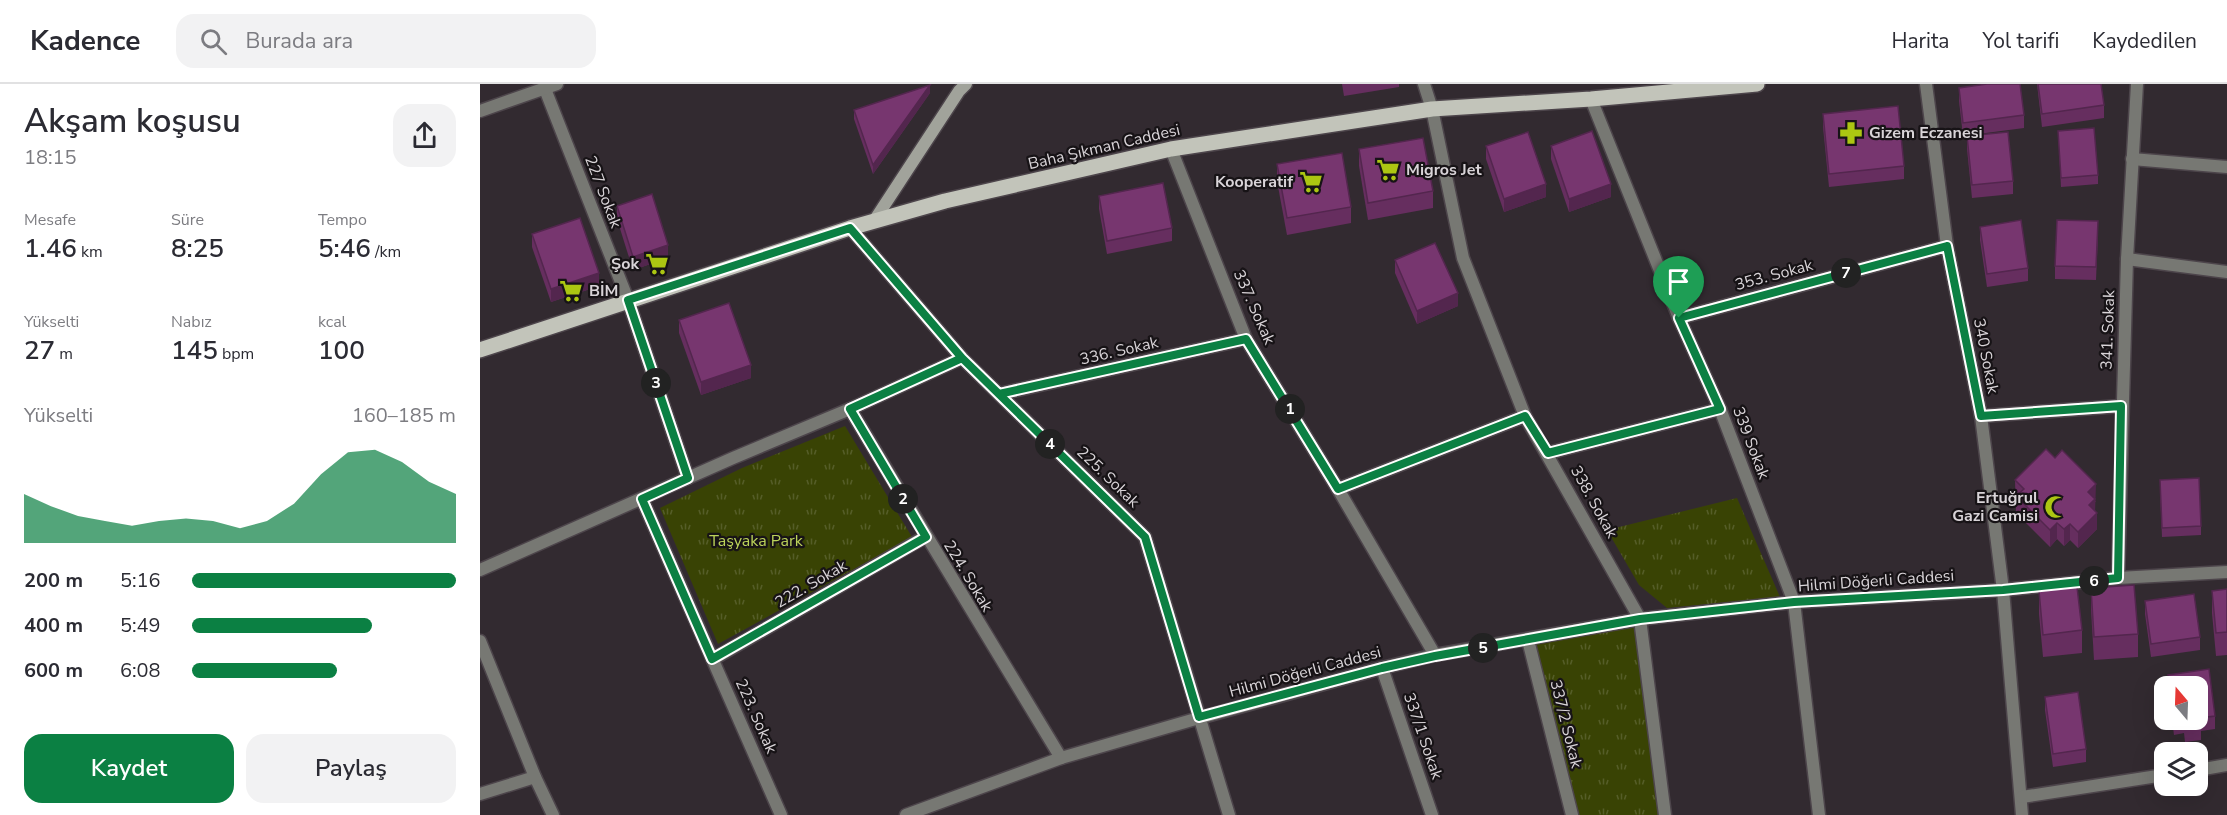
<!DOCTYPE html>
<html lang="tr">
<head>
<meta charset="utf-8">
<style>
	:root { --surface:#fff; --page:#f2f2f3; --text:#2b2b33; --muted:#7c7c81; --line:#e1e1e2; --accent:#0b8043 }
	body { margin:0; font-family:"Nunito Sans",sans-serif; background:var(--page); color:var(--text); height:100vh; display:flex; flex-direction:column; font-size:22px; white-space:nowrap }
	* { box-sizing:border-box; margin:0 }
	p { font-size:20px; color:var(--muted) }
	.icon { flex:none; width:33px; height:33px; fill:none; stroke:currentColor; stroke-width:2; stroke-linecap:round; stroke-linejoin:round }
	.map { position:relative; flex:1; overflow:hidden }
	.drawer { display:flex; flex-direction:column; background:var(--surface); width:480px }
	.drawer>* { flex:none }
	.needle { width:39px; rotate:341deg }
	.buttons { position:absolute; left:1674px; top:592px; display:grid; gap:12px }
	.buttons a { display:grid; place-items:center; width:54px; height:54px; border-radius:12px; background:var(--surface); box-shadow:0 6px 24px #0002; font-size:30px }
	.pin { position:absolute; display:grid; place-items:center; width:51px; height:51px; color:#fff; margin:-62px -26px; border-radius:50% 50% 50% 0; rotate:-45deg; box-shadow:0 0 6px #0007 }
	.pin .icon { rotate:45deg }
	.km { position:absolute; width:30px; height:30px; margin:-15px; border-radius:50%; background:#222; color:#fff; font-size:16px; line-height:30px; text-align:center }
	.round { display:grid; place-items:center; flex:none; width:63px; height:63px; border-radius:18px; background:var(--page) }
	.summary { display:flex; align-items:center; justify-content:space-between; height:102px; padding:0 24px }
	h1 { font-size:33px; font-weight:600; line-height:45px }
	.metrics { display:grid; grid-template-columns:repeat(3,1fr); gap:9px; height:102px; padding:6px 24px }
	.metrics div { display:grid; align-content:center }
	.metrics b { font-size:26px; font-weight:600 }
	.metrics small { font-size:16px; font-weight:400 }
	.metrics p { font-size:16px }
	.chart { height:168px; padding:12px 24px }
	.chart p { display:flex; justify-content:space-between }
	.chart svg { width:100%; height:108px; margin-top:6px; fill:var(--accent); opacity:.7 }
	.button { display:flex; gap:12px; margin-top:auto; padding:12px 24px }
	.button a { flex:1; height:69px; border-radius:18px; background:var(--accent); color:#fff; font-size:24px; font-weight:600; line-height:69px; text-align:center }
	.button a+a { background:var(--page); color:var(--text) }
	ul { padding:0 24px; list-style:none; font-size:20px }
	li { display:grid; grid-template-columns:96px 72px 1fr; align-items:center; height:45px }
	li i { height:15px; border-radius:8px; background:var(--accent) }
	header { display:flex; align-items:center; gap:36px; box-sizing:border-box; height:84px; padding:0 30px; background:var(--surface); border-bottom:2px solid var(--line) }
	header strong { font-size:28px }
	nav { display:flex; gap:33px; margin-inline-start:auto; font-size:21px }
	.search { width:420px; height:54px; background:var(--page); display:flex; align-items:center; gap:15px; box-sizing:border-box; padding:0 21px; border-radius:18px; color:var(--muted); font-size:22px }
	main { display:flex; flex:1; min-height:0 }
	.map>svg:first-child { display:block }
	.park { fill:url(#park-tufts) }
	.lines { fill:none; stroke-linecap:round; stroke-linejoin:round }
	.minor-casing { stroke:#4d454b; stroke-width:15 }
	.tertiary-casing { stroke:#4d454b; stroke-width:15 }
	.secondary-casing { stroke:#4d454b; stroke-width:15 }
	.primary-casing { stroke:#4d454b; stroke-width:18 }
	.minor { stroke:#777873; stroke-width:12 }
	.tertiary { stroke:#777873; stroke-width:12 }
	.secondary { stroke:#a1a39b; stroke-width:12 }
	.primary { stroke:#c2c4ba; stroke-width:15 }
	.wall { fill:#662e5f }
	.shaded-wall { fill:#53264e }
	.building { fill:#77366f; stroke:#53264e; stroke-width:1.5 }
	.route-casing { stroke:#fff; stroke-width:12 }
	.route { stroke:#0b8043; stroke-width:8 }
	.labels { text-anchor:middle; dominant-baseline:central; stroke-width:4.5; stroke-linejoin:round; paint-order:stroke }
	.poi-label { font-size:16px; font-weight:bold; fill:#d9d4d8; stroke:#171316; text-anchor:start }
	.street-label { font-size:16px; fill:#d9d4d8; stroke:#171316 }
	.park-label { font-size:16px; fill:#bcd35a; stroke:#171316 }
</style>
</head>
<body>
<header>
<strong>Kadence</strong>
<div class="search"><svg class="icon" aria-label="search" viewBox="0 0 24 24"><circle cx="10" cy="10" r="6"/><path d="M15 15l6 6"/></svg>Burada ara</div>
<nav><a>Harita</a><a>Yol tarifi</a><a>Kaydedilen</a></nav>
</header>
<main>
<section class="drawer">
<div class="summary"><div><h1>Akşam koşusu</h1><p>18:15</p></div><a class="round"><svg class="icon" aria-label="share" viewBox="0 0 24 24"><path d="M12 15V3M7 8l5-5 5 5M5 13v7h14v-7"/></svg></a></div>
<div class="metrics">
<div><p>Mesafe</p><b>1.46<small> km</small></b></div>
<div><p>Süre</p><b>8:25</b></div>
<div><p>Tempo</p><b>5:46<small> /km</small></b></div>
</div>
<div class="metrics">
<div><p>Yükselti</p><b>27<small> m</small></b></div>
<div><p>Nabız</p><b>145<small> bpm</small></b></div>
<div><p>kcal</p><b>100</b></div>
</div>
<div class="chart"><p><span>Yükselti</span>160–185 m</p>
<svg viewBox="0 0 160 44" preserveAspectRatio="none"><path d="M0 44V24L10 29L20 33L30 35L40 37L50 35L60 34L70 35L80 38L90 35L100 28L110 16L120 7L130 6L140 11L150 19L160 24V44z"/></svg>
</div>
<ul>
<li><b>200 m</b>5:16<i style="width:100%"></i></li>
<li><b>400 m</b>5:49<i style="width:68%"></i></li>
<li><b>600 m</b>6:08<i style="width:55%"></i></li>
</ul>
<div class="button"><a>Kaydet</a><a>Paylaş</a></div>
</section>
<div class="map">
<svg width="1747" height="731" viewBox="0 0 1747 731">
	<defs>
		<pattern id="park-tufts" width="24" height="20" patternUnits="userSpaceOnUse" patternTransform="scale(1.5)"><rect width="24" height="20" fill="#394304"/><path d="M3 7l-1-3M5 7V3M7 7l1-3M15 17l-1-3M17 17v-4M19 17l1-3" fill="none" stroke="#555d28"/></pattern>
	</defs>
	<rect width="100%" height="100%" fill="#322a30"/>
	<g class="park">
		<polygon points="365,342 432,453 238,560 180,424 262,384"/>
		<polygon points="1257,414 1300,513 1187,524 1159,501 1127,446"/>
		<polygon points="1160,535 1185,731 1092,731 1048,556"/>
	</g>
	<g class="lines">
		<g class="minor-casing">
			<g id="minor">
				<polyline points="1446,0 1467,162 1501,332 1523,506 1542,731"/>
				<polyline points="65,5 148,216 208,394"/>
				<polyline points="1111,15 1199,234 1240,325 1314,518 1339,731"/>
				<polyline points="952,25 983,174 1045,332 1160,535 1185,731"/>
				<polyline points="0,27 77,0"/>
				<polyline points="691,65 766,255 858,405 955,571"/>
				<polyline points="1652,75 1747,83"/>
				<polyline points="370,144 482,274 665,453 749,731"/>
				<polyline points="1647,175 1747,188"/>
				<polyline points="1199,234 1467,162"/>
				<polyline points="519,310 766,255"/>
				<polyline points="370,325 581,674"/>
				<polyline points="1501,332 1641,322"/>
				<polyline points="1068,369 1240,325"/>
				<polyline points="858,405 1045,332"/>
				<polyline points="162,415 301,731"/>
				<polyline points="0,486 253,374 370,325 482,274"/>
				<polyline points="1638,494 1647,175 1657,0"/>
				<polyline points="1048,556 1092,731"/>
				<polyline points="233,575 445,453"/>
				<polyline points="902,584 952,731"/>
				<polyline points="1718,686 1747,681"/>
				<polyline points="0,710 55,693"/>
				<polyline points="1542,713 1684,691"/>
			</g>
		</g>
		<g class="tertiary-casing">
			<g id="tertiary">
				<polyline points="944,0 952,25"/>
				<polyline points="0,557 55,693 73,731"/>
				<polyline points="426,731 581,674 719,634 902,584 955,571 1160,535 1314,518 1523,506 1638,494 1747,488"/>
			</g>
		</g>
		<g class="secondary-casing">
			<polyline id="secondary" points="394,137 479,7 486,0"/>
		</g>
		<g class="primary-casing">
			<polyline id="primary" points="0,266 370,144 465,117 691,65 952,25 1111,15 1277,0"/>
		</g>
		<use href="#minor" class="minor"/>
		<use href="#tertiary" class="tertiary"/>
		<use href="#secondary" class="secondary"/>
		<use href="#primary" class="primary"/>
	</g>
	<g class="wall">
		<polygon points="862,0 919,0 919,3 864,12"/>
		<polygon points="1557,0 1621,0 1624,21 1624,34 1562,43"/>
		<polygon points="1479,4 1544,31 1544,44 1483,52 1479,17"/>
		<polygon points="450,9 393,90 374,35 374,26"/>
		<polygon points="1343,30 1424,82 1424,95 1349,103 1343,43"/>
		<polygon points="1578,47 1618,91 1618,100 1581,103"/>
		<polygon points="1487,52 1533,97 1533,110 1492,114 1487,65"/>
		<polygon points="1006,62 1066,113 1024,128 1006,75"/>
		<polygon points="1071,62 1131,113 1089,128 1071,75"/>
		<polygon points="879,65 953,107 953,124 888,136 879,82"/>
		<polygon points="797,80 871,123 871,139 807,151 797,97"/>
		<polygon points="619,112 692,144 692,157 627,170 619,125"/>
		<polygon points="137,122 188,174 153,186 137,135"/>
		<polygon points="1500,143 1548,184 1548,197 1507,203 1500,156"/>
		<polygon points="52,150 119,202 71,218 52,163"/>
		<polygon points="1618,150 1616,196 1575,195 1575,182"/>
		<polygon points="915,176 978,222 937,240 915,189"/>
		<polygon points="199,236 271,294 221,311 199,249"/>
		<polygon points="1535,396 1616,417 1615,418 1615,426 1617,445 1598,464 1590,456 1584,462 1577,455 1570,463 1536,429"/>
		<polygon points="1680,405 1721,442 1721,451 1682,453"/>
		<polygon points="1611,504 1658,550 1658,573 1614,576 1611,526"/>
		<polygon points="1747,505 1747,571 1736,572 1732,529 1732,507"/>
		<polygon points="1559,507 1602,546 1602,569 1563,573 1559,530"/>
		<polygon points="1665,517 1720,553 1720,566 1671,573 1665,530"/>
		<polygon points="1729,585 1735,632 1735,645 1721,647 1721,656 1705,658 1704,649 1694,651 1692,636 1718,636 1718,603 1688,603 1688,591"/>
		<polygon points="1565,613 1606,665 1606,678 1573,683 1565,626"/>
	</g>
	<g class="shaded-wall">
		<polygon points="450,1 450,9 393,90 393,81"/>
		<polygon points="1066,100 1066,113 1024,128 1024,115"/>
		<polygon points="1131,100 1131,113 1089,128 1089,115"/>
		<polygon points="188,161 188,174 153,186 153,173"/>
		<polygon points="119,189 119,202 71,218 71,205"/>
		<polygon points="978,209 978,222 937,240 937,227"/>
		<polygon points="271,281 271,294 221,311 221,298"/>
		<polygon points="1616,400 1615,430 1617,429 1617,445 1598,464 1598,448 1608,408"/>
		<polygon points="1577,439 1577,455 1570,463 1570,446"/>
		<polygon points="1590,440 1590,456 1584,462 1584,445"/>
	</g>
	<g class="building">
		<polygon points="1507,0 1540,0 1544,31 1483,39 1479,4"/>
		<polygon points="1558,0 1621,0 1624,21 1562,30"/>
		<polygon points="450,1 393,81 374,26"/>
		<polygon points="1418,22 1424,82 1349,90 1343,30"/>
		<polygon points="1614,44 1618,91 1581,94 1578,47"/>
		<polygon points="1112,47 1131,100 1089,115 1071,62"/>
		<polygon points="1048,48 1066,100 1024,115 1006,62"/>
		<polygon points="1528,48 1533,97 1492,101 1487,52"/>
		<polygon points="943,54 953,107 888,119 879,65"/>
		<polygon points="862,69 871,123 807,134 797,80"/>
		<polygon points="683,99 692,144 627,157 619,112"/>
		<polygon points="172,110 188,161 153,173 137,122"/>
		<polygon points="100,134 119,189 71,205 52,150"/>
		<polygon points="1541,136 1548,184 1507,190 1500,143"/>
		<polygon points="1577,136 1618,137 1616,183 1575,182"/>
		<polygon points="955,159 978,209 937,227 915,176"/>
		<polygon points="249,219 271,281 221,298 199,236"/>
		<polygon points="1566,365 1575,374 1582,366 1616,400 1608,408 1615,415 1609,421 1617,429 1598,448 1590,440 1584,445 1577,439 1570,446 1536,412 1544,405 1535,396"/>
		<polygon points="1719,394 1721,442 1682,444 1680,396"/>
		<polygon points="1654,501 1658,550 1614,553 1611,504"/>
		<polygon points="1597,503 1602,546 1563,551 1559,507"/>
		<polygon points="1747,505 1747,548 1736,549 1732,507"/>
		<polygon points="1714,510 1720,553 1671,560 1665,517"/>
		<polygon points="1729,585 1735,632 1720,634 1721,643 1705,645 1704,636 1694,638 1694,636 1718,636 1718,603 1690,603 1688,591"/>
		<polygon points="1598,608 1606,665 1573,670 1565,613"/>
	</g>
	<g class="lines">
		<g class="route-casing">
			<polyline id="route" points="1199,234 1240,325 1068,369 1045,332 858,405 766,255 519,310 482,274 370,325 446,453 232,575 162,415 208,394 148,216 370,144 482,274 665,453 719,633 902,584 955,572 1160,535 1314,518 1523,506 1638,494 1641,322 1501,332 1467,162 1199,234"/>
		</g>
		<use href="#route" class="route"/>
	</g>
	<defs>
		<g id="pharmacy-bare" transform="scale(1.8)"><path d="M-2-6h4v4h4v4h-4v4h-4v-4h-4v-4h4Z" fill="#acc612" stroke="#171316" stroke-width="2.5" paint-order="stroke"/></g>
		<g id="supermarket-bare" transform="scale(1.8)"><path d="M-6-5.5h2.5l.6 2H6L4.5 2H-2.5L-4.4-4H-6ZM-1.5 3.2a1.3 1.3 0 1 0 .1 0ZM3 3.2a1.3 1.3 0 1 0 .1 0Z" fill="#acc612" stroke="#171316" stroke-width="2.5" paint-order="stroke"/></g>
		<g id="mosque-bare" transform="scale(1.8)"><path d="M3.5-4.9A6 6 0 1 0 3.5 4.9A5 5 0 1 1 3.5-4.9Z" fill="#acc612" stroke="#171316" stroke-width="2.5" paint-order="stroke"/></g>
	</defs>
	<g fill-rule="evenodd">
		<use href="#pharmacy-bare" x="1371" y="49"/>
		<use href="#supermarket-bare" x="908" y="86"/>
		<use href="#supermarket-bare" x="831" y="98"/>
		<use href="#supermarket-bare" x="177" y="180"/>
		<use href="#supermarket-bare" x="91" y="207"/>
		<use href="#mosque-bare" x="1576" y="423"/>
	</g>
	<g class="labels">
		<g class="poi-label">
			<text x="1389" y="49">Gizem Eczanesi</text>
			<text x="926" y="86">Migros Jet</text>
			<text x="813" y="98" text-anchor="end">Kooperatif</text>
			<text x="159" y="180" text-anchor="end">Şok</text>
			<text x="109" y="207">BİM</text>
			<text x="1558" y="414" text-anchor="end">Ertuğrul<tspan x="1558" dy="18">Gazi Camisi</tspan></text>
		</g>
		<g class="street-label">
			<text transform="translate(624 63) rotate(-13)">Baha Şıkman Caddesi</text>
			<text transform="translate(123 108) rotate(69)">227 Sokak</text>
			<text transform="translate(1294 191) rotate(-15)">353. Sokak</text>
			<text transform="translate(774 223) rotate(66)">337. Sokak</text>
			<text transform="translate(1628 246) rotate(-88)">341. Sokak</text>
			<text transform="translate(639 267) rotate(-13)">336. Sokak</text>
			<text transform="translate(1506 272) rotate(79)">340 Sokak</text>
			<text transform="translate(1271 359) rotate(69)">339 Sokak</text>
			<text transform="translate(628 393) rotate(44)">225. Sokak</text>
			<text transform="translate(1114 418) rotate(61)">338. Sokak</text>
			<text transform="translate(488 492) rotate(59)">224. Sokak</text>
			<text transform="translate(1396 497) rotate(-4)">Hilmi Döğerli Caddesi</text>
			<text transform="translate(331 500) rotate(-30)">222. Sokak</text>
			<text transform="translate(825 588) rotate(-15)">Hilmi Döğerli Caddesi</text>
			<text transform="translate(276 632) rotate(66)">223. Sokak</text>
			<text transform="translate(1086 640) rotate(76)">337/2 Sokak</text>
			<text transform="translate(943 652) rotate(71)">337/1 Sokak</text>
		</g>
		<g class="park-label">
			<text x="276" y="457">Taşyaka Park</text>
		</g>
	</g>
</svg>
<div class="buttons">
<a><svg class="needle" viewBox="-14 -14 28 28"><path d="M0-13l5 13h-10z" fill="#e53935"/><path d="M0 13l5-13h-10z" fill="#7c7c81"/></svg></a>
<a><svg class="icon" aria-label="layers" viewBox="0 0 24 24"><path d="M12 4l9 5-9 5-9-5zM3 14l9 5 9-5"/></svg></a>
</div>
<div class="pin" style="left:1199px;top:234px;background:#1e9e55"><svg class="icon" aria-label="arrive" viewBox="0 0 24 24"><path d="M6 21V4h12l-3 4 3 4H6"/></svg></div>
<b class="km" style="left:810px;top:325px">1</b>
<b class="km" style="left:423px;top:415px">2</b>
<b class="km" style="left:176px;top:299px">3</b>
<b class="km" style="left:570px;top:360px">4</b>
<b class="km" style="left:1003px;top:564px">5</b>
<b class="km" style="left:1614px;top:497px">6</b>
<b class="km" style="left:1366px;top:189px">7</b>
</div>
</main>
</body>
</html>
